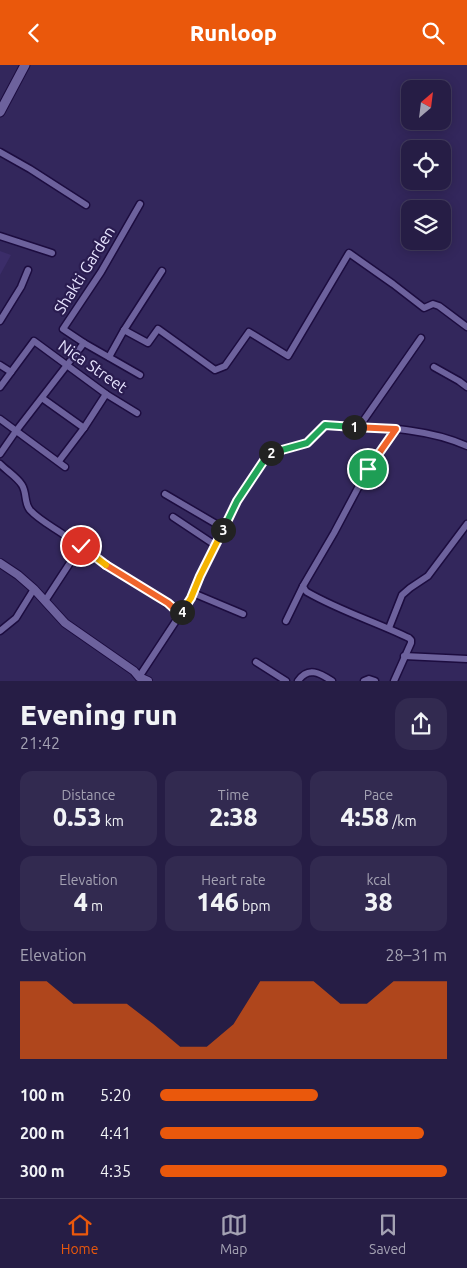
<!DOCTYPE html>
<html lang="en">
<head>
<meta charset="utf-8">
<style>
	:root { --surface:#261d45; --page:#322a50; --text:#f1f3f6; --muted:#a4a2b3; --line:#423b5e; --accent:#ea580c }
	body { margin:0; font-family:Ubuntu,sans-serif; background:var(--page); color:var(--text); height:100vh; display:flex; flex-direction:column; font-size:19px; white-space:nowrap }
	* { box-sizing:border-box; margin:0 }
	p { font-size:16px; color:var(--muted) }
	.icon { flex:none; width:28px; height:28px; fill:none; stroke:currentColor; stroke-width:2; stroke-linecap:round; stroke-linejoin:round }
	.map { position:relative; height:616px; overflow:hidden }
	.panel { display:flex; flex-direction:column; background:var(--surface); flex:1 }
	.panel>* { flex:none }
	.needle { width:32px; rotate:28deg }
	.controls { position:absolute; left:401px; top:15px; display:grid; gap:10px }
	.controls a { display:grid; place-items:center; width:50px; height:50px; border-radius:10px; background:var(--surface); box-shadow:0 2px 12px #0003,0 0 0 1px var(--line); font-size:25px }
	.pin { position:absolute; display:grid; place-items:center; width:42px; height:42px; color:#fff; margin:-21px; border:2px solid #fff; border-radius:50%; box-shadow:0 1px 5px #0007 }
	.km { position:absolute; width:25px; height:25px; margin:-12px; border-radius:50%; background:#222; color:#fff; font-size:14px; line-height:25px; text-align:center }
	.round { display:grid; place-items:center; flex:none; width:52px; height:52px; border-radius:15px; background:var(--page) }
	.headline { display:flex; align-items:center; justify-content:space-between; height:85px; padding:0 20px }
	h1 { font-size:28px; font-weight:800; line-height:38px }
	.stats { display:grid; grid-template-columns:repeat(3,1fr); gap:8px; height:85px; padding:5px 20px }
	.stats div { display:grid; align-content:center; border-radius:12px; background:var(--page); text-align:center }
	.stats b { font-size:25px; font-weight:800 }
	.stats small { font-size:14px; font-weight:400 }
	.stats p { font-size:14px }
	.chart { height:140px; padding:10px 20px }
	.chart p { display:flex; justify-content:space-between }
	.chart svg { width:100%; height:90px; margin-top:5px; fill:var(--accent); opacity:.7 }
	ul { padding:0 20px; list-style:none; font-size:16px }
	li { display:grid; grid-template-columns:80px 60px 1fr; align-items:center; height:38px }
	li i { height:12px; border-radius:6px; background:var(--accent) }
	header { display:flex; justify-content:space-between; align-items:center; height:65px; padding:0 20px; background:var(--accent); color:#fff; font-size:22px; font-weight:800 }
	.tabs { display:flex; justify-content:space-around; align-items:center; height:70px; border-top:1px solid var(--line); background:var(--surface); font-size:14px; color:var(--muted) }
	.tabs a { display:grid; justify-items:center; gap:2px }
	.tabs .active { color:var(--accent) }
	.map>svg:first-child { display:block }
	.built { fill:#3b2d69 }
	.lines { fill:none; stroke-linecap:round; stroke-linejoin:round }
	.minor-casing { stroke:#1c0c3f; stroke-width:9 }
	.tertiary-casing { stroke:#1c0c3f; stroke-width:10 }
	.secondary-casing { stroke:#1c0c3f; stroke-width:11 }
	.minor { stroke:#6d629d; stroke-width:6 }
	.tertiary { stroke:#6d629d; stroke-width:8 }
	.secondary { stroke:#6d629d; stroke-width:9 }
	.split-1-casing { stroke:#fff; stroke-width:10 }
	.split-2-casing { stroke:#fff; stroke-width:10 }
	.split-3-casing { stroke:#fff; stroke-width:10 }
	.split-4-casing { stroke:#fff; stroke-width:10 }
	.split-5-casing { stroke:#fff; stroke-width:10 }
	.split-6-casing { stroke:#fff; stroke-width:10 }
	.split-1 { stroke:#f0652b; stroke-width:6 }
	.split-2 { stroke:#22a559; stroke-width:6 }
	.split-3 { stroke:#22a559; stroke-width:6 }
	.split-4 { stroke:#f5b400; stroke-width:6 }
	.split-5 { stroke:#f0652b; stroke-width:6 }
	.split-6 { stroke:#f5b400; stroke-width:6 }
	.labels { text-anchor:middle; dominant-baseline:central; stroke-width:4.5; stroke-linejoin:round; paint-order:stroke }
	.street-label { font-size:16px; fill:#e7e4ff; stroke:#2a1c50 }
</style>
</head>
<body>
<header><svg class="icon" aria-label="back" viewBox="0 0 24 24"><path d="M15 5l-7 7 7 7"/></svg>Runloop<svg class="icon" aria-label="search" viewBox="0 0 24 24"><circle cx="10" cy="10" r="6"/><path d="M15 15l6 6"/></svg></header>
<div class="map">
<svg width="467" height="616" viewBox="0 0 467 616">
	<rect width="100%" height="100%" fill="#33275c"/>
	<polygon class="built" points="0,186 11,190 0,210"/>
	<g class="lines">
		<g class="minor-casing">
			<g id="minor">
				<polyline points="0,87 30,104 86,140"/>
				<polyline points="0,171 52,188"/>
				<polyline points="0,256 21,222 28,205"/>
				<polyline points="124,265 148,278 158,264 215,305 225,301 249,267 288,291 349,188 393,219 424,243 433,239 439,241 467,262"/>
				<polyline points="109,292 124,265 162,206"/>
				<polyline points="0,300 11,307"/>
				<polyline points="434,302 459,316 467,322"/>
				<polyline points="140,310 84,278 63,264 101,207 140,139"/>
				<polyline points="0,322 34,276 106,329 137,348"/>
				<polyline points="42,333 84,363"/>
				<polyline points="0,354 65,402"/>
				<polyline points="359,362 421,273"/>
				<polyline points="0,389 16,366 84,278"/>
				<polyline points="59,396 84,363 106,329"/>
				<path d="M0 399C7 406 17 412 22 420 27 428 24 438 30 445 40 456 55 463 67 472 78 479 87 487 98 494 125 513 155 527 180 549"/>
				<polyline points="165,429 223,463"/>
				<polyline points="173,452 215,480"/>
				<polyline points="193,528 243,549"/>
				<polyline points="45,536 81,481"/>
				<polyline points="286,556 303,521"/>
				<polyline points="389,563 402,530 410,523 428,511 467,459"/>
				<polyline points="0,566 16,553 34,524"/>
				<polyline points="404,591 467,594"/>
				<polyline points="256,597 286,616"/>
				<path d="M139 612 191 533 200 511 237 436 269 388 307 378 325 360C373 363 423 361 467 381"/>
				<path d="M298 616C308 601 320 608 332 616"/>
				<polyline points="364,616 369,614 375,616"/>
				<path d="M394 616 411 578V575L409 573C376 557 340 546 307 527L305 525 303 521 334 468 368 404 396 364"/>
			</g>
		</g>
		<g class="tertiary-casing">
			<polyline id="tertiary" points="0,498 18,510 34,524 65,558 134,606 139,612 148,616"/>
		</g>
		<g class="secondary-casing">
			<polyline id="secondary" points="0,47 25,0"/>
		</g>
		<use href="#minor" class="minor"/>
		<use href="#tertiary" class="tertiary"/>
		<use href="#secondary" class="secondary"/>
	</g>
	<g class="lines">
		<g class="split-1-casing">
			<polyline id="split-1" points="354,362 396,364 368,404"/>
		</g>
		<g class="split-2-casing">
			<polyline id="split-2" points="271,388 307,378 325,360 354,362"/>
		</g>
		<g class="split-3-casing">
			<polyline id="split-3" points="223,465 237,436 269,388 271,388"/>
		</g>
		<g class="split-4-casing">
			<polyline id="split-4" points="182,547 191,533 200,511 223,465"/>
		</g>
		<g class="split-5-casing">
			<polyline id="split-5" points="106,500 168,538 180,549 182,547"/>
		</g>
		<g class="split-6-casing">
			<polyline id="split-6" points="81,481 106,500"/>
		</g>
		<use href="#split-1" class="split-1"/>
		<use href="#split-2" class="split-2"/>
		<use href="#split-3" class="split-3"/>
		<use href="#split-4" class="split-4"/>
		<use href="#split-5" class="split-5"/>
		<use href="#split-6" class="split-6"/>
	</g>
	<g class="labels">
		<g class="street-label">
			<text transform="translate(84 205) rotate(-58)">Shakti Garden</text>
			<text transform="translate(93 301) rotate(35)">Nica Street</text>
		</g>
	</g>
</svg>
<div class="controls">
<a><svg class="needle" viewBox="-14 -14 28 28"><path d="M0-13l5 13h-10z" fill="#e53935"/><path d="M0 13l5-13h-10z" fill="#a4a2b3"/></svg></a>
<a><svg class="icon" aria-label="locate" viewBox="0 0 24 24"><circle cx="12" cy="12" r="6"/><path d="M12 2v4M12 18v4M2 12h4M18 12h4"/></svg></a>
<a><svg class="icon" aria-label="layers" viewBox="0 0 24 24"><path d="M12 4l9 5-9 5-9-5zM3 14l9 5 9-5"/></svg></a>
</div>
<div class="pin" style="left:368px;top:404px;background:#1e9e55"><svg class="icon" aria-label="arrive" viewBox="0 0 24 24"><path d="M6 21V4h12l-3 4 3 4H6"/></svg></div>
<div class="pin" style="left:81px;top:481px;background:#d93025"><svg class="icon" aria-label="check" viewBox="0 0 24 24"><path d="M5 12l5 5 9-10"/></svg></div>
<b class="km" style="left:354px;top:362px">1</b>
<b class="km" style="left:271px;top:388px">2</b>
<b class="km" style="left:223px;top:465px">3</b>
<b class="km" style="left:182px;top:547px">4</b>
</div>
<section class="panel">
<div class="headline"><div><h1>Evening run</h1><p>21:42</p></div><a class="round"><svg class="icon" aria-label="share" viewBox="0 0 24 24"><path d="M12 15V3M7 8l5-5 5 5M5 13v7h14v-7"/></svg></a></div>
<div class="stats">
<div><p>Distance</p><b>0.53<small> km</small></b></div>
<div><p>Time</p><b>2:38</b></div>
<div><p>Pace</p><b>4:58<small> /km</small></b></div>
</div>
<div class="stats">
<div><p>Elevation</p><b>4<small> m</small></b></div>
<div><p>Heart rate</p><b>146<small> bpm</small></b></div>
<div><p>kcal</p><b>38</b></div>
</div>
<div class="chart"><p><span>Elevation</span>28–31 m</p>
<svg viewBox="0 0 160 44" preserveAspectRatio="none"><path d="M0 44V6L10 6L20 17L30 17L40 17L50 27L60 38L70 38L80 27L90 6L100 6L110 6L120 17L130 17L140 6L150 6L160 6V44z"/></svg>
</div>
<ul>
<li><b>100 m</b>5:20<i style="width:55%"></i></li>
<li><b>200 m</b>4:41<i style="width:92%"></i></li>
<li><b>300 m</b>4:35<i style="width:100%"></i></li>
</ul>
</section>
<nav class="tabs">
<a class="active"><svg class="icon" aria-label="home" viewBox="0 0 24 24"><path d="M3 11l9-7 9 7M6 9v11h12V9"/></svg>Home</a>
<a><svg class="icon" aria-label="map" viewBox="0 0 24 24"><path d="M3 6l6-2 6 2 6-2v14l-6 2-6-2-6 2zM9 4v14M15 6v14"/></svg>Map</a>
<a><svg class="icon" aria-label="saved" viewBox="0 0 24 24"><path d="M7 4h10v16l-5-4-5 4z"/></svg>Saved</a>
</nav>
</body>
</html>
